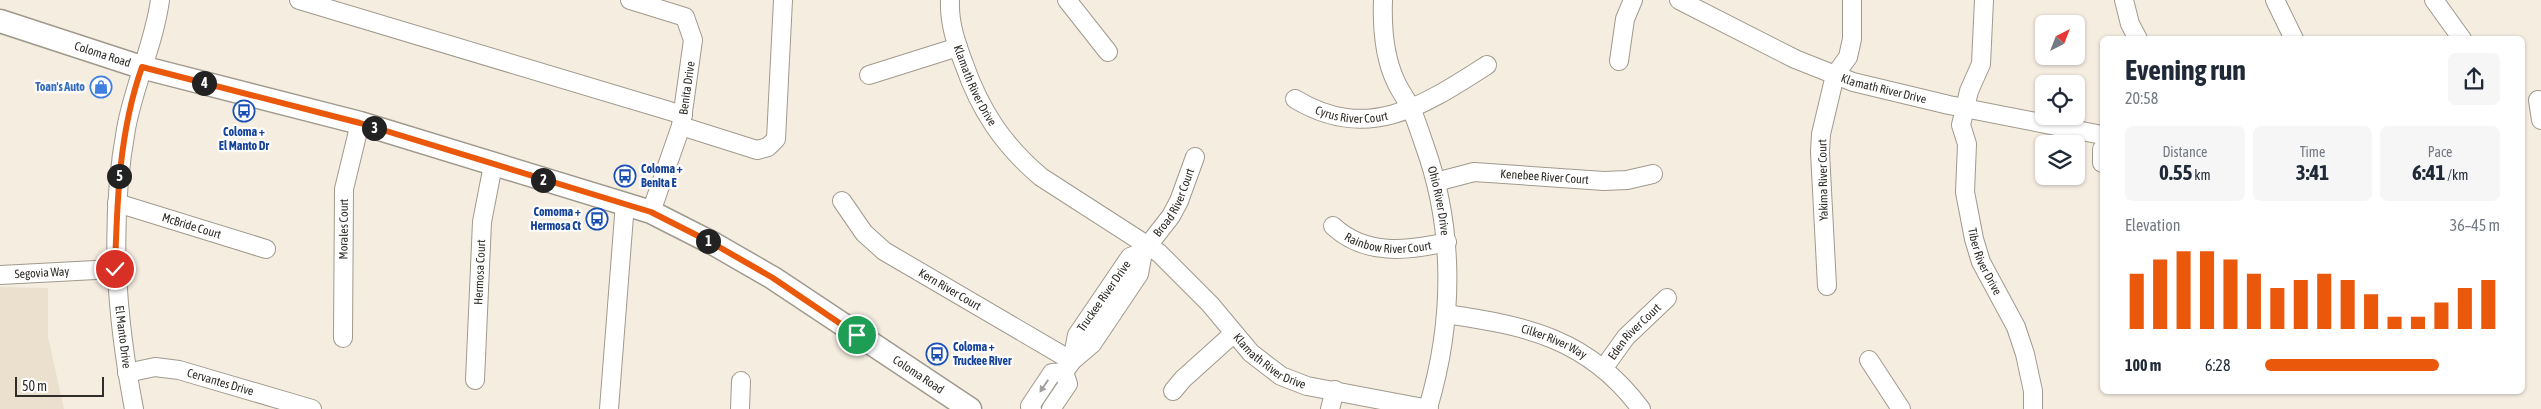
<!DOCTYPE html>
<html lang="en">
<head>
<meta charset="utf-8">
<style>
	:root { --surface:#fff; --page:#f6f6f7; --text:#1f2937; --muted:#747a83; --accent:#ea580c }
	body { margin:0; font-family:"Asap Condensed",sans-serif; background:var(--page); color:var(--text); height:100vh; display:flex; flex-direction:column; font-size:19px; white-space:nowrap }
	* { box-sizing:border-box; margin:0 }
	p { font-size:16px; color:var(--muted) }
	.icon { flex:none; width:28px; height:28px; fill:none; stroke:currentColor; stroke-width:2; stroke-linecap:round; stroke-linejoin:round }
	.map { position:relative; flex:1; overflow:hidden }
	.drawer { position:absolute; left:2100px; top:36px; width:425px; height:358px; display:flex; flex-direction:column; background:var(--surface); border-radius:8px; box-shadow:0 1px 4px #0004 }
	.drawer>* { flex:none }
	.needle { width:32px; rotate:42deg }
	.tools { position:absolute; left:2035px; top:15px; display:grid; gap:10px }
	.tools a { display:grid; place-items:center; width:50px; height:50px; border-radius:8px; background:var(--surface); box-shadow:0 1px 4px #0004; font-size:25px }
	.scale { position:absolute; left:15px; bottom:12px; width:89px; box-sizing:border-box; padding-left:5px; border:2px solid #302d28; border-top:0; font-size:14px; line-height:18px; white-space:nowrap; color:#302d28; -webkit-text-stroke:4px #fff; paint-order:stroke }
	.pin { position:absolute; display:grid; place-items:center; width:42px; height:42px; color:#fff; margin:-21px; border:2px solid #fff; border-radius:50%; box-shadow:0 1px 5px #0007 }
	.km { position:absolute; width:25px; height:25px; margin:-12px; border-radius:50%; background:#222; color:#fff; font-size:14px; line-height:25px; text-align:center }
	.round { display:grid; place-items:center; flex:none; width:52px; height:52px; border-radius:8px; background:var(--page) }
	.head { display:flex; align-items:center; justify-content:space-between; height:85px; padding:0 25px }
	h1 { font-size:28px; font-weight:700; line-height:38px }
	.metrics { display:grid; grid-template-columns:repeat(3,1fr); gap:8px; height:85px; padding:5px 25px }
	.metrics div { display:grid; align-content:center; border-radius:8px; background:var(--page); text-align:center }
	.metrics b { font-size:21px; font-weight:700 }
	.metrics small { font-size:14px; font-weight:400 }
	.metrics p { font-size:14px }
	.chart { height:140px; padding:10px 25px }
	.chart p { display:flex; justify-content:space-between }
	.chart svg { width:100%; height:90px; margin-top:5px; stroke:var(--accent); stroke-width:6 }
	ul { padding:0 25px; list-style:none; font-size:16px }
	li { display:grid; grid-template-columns:80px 60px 1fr; align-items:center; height:38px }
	li i { height:12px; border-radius:6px; background:var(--accent) }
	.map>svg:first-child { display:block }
	.built { fill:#ebe0cd }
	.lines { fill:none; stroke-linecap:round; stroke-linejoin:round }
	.minor-casing { stroke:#a09a8d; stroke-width:20 }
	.major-casing { stroke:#a09a8d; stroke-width:25 }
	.minor { stroke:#fff; stroke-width:18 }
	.major { stroke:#fff; stroke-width:22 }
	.oneway { fill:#a2a09e }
	.route-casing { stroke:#fff; stroke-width:10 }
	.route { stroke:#ea580c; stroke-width:6 }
	.labels { text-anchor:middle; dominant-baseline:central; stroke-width:4.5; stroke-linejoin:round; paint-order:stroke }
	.street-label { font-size:12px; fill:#302d28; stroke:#fff }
	.shop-label { font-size:12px; font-weight:bold; fill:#366cbe; stroke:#fff; text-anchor:end }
	.transit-label { font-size:12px; font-weight:bold; fill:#164399; stroke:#fff; text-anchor:start }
</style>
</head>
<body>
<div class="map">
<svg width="2541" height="409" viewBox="0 0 2541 409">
	<rect width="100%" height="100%" fill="#f5ede0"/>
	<polygon class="built" points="0,287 48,288 48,337 64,409 0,409"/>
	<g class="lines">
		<g class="minor-casing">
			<g id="minor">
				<polyline points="299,0 683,115"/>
				<polyline points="630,0 685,17 693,40 681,126 651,212"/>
				<path id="s1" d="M950 0C949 23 956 43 964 64 980 110 1003 145 1041 177L1159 253 1210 304 1251 353 1281 376 1307 386 1429 409"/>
				<polyline points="1067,0 1108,52"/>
				<path id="s2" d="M1383 0C1382 27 1384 57 1396 82 1400 91 1406 99 1411 108 1416 120 1420 132 1424 144 1455 229 1454 321 1428 408"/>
				<path id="s3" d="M1679 0 1795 59 1853 82 1949 105 2102 135"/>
				<path id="s4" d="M1984 0 1981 64 1969 91 1961 125 1967 144 1965 192 1974 239 1981 262 2016 327 2025 354 2033 391V409"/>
				<polyline points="2124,0 2130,24 2138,39"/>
				<polyline points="2275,0 2294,39"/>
				<polyline points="2434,0 2462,39"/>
				<polyline points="1619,61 1625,19 1633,0"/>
				<polyline points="869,75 958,47"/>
				<path id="s5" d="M1295 99C1368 143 1423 106 1487 65"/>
				<polyline points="2538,100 2541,120"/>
				<polyline points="681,126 757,150 768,147 776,139 783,0"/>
				<polyline points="2102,149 2102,163"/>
				<path id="s6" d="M1436 182 1474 172 1604 181 1627 180 1653 174"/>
				<path id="s7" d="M842 201 864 233 884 251 1072 361 1064 372 1052 373 1030 406 1032 409"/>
				<path id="s8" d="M117 203 266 249"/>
				<path id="s9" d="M1333 226C1365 256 1408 251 1447 242"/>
				<polygon points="1143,252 1139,274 1092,344 1072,361 1077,335 1130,257"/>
				<path id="s10" d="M1143 252 1171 216 1179 201 1195 157"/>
				<path id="s11" d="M0 275 115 269"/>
				<polyline points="1827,286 1820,152 1821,134 1835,75 1848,57 1852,39 1852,0"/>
				<path id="s12" d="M1446 314C1528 326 1589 339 1641 409"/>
				<path id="s13" d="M343 338 344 189 360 123"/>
				<polyline points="1869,360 1901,409"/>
				<path id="s14" d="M1603 369 1626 337 1667 298"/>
				<path id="s15" d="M127 373 155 367 179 370 312 409"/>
				<path id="s16" d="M475 380 482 222 493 165"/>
				<polyline points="1173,391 1183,379 1233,334"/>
				<path d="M134 409C116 316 109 223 126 129 134 85 154 44 160 0"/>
				<polyline points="609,409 625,203"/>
				<polyline points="740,409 741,381"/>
				<polyline points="1051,409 1068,384 1064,372"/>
				<polyline points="1330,409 1335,390"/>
			</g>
		</g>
		<g class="major-casing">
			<g id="major">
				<path id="s17" d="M0 21 141 67 360 123 651 212 714 244 773 278 970 409"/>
			</g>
		</g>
		<use href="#minor" class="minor"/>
		<use href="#major" class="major"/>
	</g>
	<defs><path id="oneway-solid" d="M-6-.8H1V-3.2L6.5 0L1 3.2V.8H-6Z" transform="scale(1.25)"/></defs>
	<use class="oneway" href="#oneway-solid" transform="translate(1044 386) rotate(124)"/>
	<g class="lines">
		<g class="route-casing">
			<path id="route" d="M115 269C117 201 119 132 142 67L360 123 651 212 714 244 773 278 857 335"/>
		</g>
		<use href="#route" class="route"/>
	</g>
	<defs>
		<g id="shop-ring" transform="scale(1.125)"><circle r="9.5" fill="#fff" stroke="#3f7fe0" stroke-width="1.5"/><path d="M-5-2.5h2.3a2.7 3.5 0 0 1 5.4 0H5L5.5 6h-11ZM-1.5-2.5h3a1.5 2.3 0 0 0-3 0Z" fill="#3f7fe0"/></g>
		<g id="bus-ring" transform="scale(1.125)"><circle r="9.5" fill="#fff" stroke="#1a4fb4" stroke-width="1.5"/><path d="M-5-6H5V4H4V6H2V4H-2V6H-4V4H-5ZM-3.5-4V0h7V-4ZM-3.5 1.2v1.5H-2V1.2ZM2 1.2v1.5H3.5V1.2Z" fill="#1a4fb4"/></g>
	</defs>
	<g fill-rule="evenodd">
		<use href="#shop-ring" x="101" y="87"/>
		<use href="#bus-ring" x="244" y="111"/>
		<use href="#bus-ring" x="625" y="176"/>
		<use href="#bus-ring" x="597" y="219"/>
		<use href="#bus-ring" x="937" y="354"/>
	</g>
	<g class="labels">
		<g class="street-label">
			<text stroke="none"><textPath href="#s17" startOffset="108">Coloma Road</textPath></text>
			<text stroke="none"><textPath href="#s1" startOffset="90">Klamath River Drive</textPath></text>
			<text transform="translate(687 88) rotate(-82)">Benita Drive</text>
			<text stroke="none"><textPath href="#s3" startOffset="224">Klamath River Drive</textPath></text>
			<text stroke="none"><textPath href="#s5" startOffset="60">Cyrus River Court</textPath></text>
			<text stroke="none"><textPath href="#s6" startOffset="110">Kenebee River Court</textPath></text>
			<text transform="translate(1823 180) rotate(-91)">Yakima River Court</text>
			<text stroke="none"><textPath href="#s10" startOffset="59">Broad River Court</textPath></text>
			<text stroke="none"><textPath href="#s2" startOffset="211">Ohio River Drive</textPath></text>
			<text stroke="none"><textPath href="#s8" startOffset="78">McBride Court</textPath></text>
			<text stroke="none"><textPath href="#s13" startOffset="109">Morales Court</textPath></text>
			<text stroke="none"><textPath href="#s9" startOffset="60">Rainbow River Court</textPath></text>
			<text stroke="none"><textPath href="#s4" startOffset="269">Tiber River Drive</textPath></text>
			<text stroke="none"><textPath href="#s16" startOffset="108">Hermosa Court</textPath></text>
			<text stroke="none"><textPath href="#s11" startOffset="42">Segovia Way</textPath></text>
			<text stroke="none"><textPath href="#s7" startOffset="142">Kern River Court</textPath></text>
			<text transform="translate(1104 296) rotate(-55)">Truckee River Drive</text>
			<text stroke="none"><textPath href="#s14" startOffset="49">Eden River Court</textPath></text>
			<text transform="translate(123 337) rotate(83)">El Manto Drive</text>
			<text stroke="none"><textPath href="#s12" startOffset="112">Cilker River Way</textPath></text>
			<text stroke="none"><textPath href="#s1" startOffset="501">Klamath River Drive</textPath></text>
			<text stroke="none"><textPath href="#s17" startOffset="992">Coloma Road</textPath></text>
			<text stroke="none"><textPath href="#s15" startOffset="96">Cervantes Drive</textPath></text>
		</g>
		<g class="shop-label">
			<text x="85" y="87">Toan's Auto</text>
		</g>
		<g class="transit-label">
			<text x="244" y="132" text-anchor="middle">Coloma +<tspan x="244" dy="14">El Manto Dr</tspan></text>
			<text x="641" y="169">Coloma +<tspan x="641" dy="14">Benita E</tspan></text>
			<text x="581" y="212" text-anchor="end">Comoma +<tspan x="581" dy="14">Hermosa Ct</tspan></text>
			<text x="953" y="347">Coloma +<tspan x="953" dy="14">Truckee River</tspan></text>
		</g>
	</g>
</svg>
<div class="tools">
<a><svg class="needle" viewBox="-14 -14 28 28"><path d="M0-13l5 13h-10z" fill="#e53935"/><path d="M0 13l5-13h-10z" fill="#747a83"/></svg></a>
<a><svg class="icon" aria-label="locate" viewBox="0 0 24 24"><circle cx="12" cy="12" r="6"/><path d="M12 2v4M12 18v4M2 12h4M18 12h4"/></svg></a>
<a><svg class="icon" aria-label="layers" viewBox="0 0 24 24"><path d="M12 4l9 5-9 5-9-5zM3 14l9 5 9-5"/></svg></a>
</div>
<div class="scale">50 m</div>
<div class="pin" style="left:857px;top:335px;background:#1e9e55"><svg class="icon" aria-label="arrive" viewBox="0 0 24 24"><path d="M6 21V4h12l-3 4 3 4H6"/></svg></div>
<div class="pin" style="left:115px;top:269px;background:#d93025"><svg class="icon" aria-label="check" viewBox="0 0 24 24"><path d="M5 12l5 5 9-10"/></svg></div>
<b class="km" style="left:708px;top:241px">1</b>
<b class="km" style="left:543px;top:180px">2</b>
<b class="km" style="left:374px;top:128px">3</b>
<b class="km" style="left:204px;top:83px">4</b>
<b class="km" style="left:119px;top:176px">5</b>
<section class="drawer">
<div class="head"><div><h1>Evening run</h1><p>20:58</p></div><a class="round"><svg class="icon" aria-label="share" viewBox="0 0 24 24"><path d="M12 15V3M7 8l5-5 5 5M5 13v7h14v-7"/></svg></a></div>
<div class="metrics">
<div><p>Distance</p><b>0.55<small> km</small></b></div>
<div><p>Time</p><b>3:41</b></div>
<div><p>Pace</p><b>6:41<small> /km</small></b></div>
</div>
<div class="chart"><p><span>Elevation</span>36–45 m</p>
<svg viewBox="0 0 160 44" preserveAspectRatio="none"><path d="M5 44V17M15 44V10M25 44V6M35 44V6M45 44V10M55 44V17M65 44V24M75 44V20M85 44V17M95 44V20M105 44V27M115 44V38M125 44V38M135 44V31M145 44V24M155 44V20"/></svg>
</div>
<ul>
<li><b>100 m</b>6:28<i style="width:74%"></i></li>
</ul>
</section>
</div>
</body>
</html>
